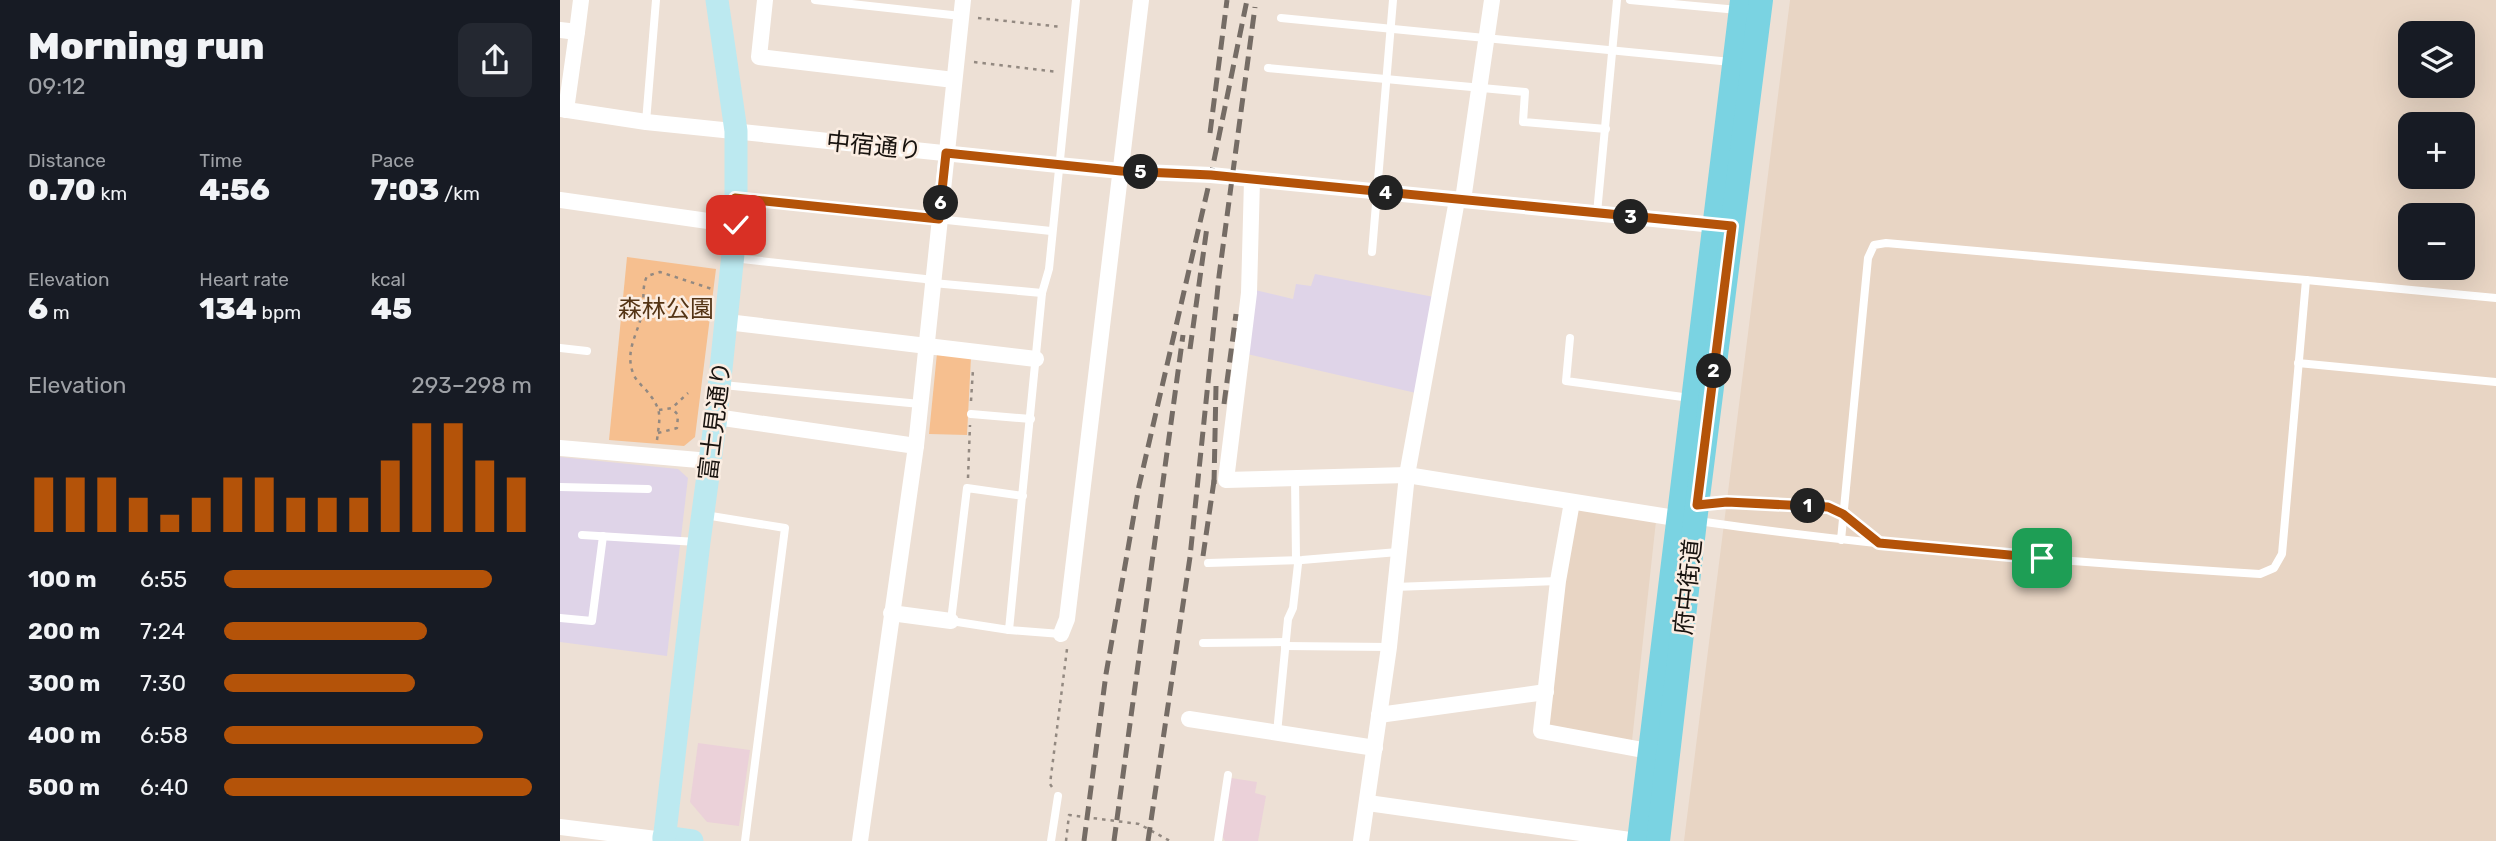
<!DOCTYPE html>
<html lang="en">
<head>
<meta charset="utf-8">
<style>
	:root { --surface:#171b24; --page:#242831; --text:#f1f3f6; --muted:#9ea1a6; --accent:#b45309 }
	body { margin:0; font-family:Rubik,"Noto Sans JP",sans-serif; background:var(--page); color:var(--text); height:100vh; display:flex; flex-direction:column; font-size:26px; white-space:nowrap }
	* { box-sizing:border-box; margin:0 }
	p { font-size:23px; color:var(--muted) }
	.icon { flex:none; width:38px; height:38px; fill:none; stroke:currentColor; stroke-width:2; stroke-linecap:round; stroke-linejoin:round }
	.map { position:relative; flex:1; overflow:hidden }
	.sheet { display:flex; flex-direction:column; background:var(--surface); width:560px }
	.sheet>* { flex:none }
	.controls { position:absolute; left:1838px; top:21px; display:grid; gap:14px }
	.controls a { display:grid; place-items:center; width:77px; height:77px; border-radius:14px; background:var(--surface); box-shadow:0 7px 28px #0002; font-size:35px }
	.pin { position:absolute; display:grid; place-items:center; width:60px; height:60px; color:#fff; margin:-30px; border-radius:14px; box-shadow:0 4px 10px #0006 }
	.km { position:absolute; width:35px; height:35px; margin:-18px; border-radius:50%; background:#222; color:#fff; font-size:19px; line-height:35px; text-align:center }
	.round { display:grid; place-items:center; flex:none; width:74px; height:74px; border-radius:14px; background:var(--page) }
	.summary { display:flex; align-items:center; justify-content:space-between; height:119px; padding:0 28px }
	h1 { font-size:38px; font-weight:800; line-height:52px }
	.stats { display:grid; grid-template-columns:repeat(3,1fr); gap:10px; height:119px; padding:7px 28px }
	.stats div { display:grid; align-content:center }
	.stats b { font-size:30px; font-weight:800 }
	.stats small { font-size:19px; font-weight:400 }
	.stats p { font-size:19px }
	.chart { height:196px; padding:14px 28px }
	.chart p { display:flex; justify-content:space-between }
	.chart svg { width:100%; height:126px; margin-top:7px; stroke:var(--accent); stroke-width:6 }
	ul { padding:0 28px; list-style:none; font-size:23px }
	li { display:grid; grid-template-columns:112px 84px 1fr; align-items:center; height:52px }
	li i { height:18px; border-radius:9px; background:var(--accent) }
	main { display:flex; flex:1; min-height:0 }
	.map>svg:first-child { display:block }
	.commercial { fill:#ebd1d9 }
	.built { fill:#e8d5c4; fill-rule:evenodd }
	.education { fill:#dfd4e8 }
	.green { fill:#f6bf8f }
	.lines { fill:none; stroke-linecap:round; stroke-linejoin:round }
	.path { stroke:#938981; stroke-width:2.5; stroke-dasharray:3.5 5; stroke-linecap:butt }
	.lane { stroke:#fff; stroke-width:8 }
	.street { stroke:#fff; stroke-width:16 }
	.secondary { stroke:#bce9f0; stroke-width:23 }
	.primary { stroke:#7ad3e2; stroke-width:24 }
	.rail { stroke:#756c65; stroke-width:5; stroke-dasharray:14 7; stroke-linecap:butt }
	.route-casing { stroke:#fff; stroke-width:14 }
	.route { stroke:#b45309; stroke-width:9 }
	.labels { text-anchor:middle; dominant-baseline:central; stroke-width:5; stroke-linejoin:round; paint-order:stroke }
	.street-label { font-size:24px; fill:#18130f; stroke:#fbede2 }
	.park-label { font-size:24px; fill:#543415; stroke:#fbede2 }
</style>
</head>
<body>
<main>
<section class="sheet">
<div class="summary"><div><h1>Morning run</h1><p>09:12</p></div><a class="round"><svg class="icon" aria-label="share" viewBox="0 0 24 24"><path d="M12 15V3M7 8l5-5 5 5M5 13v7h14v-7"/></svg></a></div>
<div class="stats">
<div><p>Distance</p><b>0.70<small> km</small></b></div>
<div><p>Time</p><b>4:56</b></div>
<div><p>Pace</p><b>7:03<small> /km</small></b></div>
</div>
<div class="stats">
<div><p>Elevation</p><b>6<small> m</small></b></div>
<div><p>Heart rate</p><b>134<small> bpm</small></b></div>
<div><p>kcal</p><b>45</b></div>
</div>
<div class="chart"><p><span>Elevation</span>293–298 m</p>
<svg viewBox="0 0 160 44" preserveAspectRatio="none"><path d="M5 44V25M15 44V25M25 44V25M35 44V32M45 44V38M55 44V32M65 44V25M75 44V25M85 44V32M95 44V32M105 44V32M115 44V19M125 44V6M135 44V6M145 44V19M155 44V25"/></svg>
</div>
<ul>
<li><b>100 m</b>6:55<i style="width:87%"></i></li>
<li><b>200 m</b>7:24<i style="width:66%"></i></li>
<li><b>300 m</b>7:30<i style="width:62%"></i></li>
<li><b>400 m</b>6:58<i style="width:84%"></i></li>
<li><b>500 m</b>6:40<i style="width:100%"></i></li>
</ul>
</section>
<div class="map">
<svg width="1936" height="841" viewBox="0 0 1936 841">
	<rect width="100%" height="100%" fill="#ede0d5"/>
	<g class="commercial">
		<polygon points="138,743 190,750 179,826 147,822 130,802"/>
		<polygon points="671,778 697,782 695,793 706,796 698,841 665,841 661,834"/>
	</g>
	<g class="built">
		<path d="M1230 0H1936V841H1124ZM1850 33H1902V86H1850ZM1850 124H1902V177H1850ZM1850 215H1902V268H1850Z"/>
		<polygon points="1017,509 1096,521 1072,741 988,727 1003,590"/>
	</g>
	<g class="education">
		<polygon points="755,274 874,297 856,393 687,354 695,290 733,299 736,284 751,286"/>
		<polygon points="0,457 118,469 128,478 107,656 0,642"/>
	</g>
	<g class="green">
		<polygon points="67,257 156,269 135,437 124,446 49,440"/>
		<polygon points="377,353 411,357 407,435 369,434"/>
	</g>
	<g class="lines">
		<g class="path">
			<polyline points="418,18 502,27"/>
			<polyline points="414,62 498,72"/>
			<polyline points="411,401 413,369"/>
			<polyline points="99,410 112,408 128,393"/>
			<polyline points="98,433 117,428 118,415 112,408"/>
			<path d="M97 440C100 416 103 410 86 390 81 385 75 379 73 373 64 349 80 331 83 308 84 297 82 287 87 276L100 272 152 289"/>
			<polyline points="408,478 410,425"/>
			<polyline points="492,787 490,784 507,649"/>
			<polyline points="506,841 509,815 579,824 610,841"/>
		</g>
		<g class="lane">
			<polyline points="255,0 401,16"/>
			<polyline points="1070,0 1178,10"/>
			<polyline points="721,18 1171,62"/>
			<polyline points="708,68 965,92 963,122 1046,129"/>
			<polyline points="86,122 96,0"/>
			<polyline points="177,198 491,231"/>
			<polyline points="1037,213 1057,0"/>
			<polyline points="812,252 833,0"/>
			<polyline points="173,258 365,279 373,283 482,293"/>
			<polyline points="1746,280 1936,298"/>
			<polyline points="1010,338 1006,381 1130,398"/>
			<polyline points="0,348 27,351"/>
			<polyline points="1738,363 1936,382"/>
			<polyline points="163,385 360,404"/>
			<polyline points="411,414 471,419"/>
			<polyline points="0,487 88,489"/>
			<polyline points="463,496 407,488 391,621 449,630 482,293 489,269 516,0"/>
			<polyline points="1142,504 1167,502 1268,507 1283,514 1319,543"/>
			<polyline points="145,515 225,528 185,841"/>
			<path d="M1138 521C1324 548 1513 562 1700 574L1714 568 1722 554 1746 280 1326 243 1314 245 1308 258 1281 540"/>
			<polyline points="22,535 137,542"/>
			<polyline points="648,563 742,560 838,552"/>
			<polyline points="834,587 998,581"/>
			<polyline points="0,618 32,621 43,536"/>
			<polyline points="449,630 501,634"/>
			<polyline points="643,643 725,642"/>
			<polyline points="725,646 829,647"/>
			<polyline points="717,733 728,619 733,608 738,564 736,559 735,478"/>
			<polyline points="491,841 498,796"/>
			<polyline points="658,841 668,775"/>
		</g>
		<g class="street">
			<polyline points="205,0 199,57 394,80"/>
			<polyline points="0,30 17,32 21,0"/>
			<polyline points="0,109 86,122 498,165 561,171 651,175 1164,226"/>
			<polyline points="6,110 17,32"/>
			<polyline points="692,180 689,293 666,480 847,475 1128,520"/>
			<polyline points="0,200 176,225"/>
			<polyline points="903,200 932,0"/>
			<polyline points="167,322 476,359"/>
			<polyline points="156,417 356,446"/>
			<polyline points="0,448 150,461"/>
			<polyline points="1012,502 998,581 981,731 1099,753"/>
			<polyline points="331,613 391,621"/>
			<polyline points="501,634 507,619 581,0"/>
			<polyline points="819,715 986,692"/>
			<polyline points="629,719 815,748"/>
			<polyline points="808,803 1077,841"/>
			<polyline points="0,827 104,840"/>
			<polyline points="300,841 356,446 403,0"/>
			<polyline points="801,841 829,647 847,475 897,200"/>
		</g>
		<g class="secondary">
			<polyline points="104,837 132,841"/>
			<polyline points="104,841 139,542 156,417 176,225 176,131 157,0"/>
		</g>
		<g class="primary">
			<polyline points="1079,841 1182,0"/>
			<polyline points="1098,841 1135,521 1201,0"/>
		</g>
		<g class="rail">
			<polyline points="650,133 667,0"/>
			<polyline points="630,349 647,227"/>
			<polyline points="664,404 676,314"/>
			<polyline points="654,484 656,386"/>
			<polyline points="643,556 655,474"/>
			<polyline points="524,841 546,674 579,486 651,175 687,0"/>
			<polyline points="554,841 623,335"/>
			<polyline points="588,841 630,557 659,276 695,7"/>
		</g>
	</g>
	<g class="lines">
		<g class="route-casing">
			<polyline id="route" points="176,225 175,198 379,219 386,153 561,171 651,175 1172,226 1137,505 1167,502 1268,507 1283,514 1319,543 1482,558"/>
		</g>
		<use href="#route" class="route"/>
	</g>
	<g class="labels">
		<g class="street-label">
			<text transform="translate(314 146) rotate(6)">中宿通り</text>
			<text transform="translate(155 421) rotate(-83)">富士見通り</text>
			<text transform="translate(1128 587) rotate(-84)">府中街道</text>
		</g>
		<g class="park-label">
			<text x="106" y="309">森林公園</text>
		</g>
	</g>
</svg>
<div class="controls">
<a><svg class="icon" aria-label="layers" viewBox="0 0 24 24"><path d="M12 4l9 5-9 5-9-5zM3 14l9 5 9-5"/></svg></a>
<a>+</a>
<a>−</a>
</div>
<div class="pin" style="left:1482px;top:558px;background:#1e9e55"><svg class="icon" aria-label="arrive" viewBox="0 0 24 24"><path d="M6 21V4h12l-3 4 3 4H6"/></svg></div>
<div class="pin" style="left:176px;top:225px;background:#d93025"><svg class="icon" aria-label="check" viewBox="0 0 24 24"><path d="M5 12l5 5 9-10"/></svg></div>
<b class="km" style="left:1248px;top:506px">1</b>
<b class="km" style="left:1154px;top:371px">2</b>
<b class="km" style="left:1071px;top:217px">3</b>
<b class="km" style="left:826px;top:193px">4</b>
<b class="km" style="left:581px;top:172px">5</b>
<b class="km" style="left:381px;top:203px">6</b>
</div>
</main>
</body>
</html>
